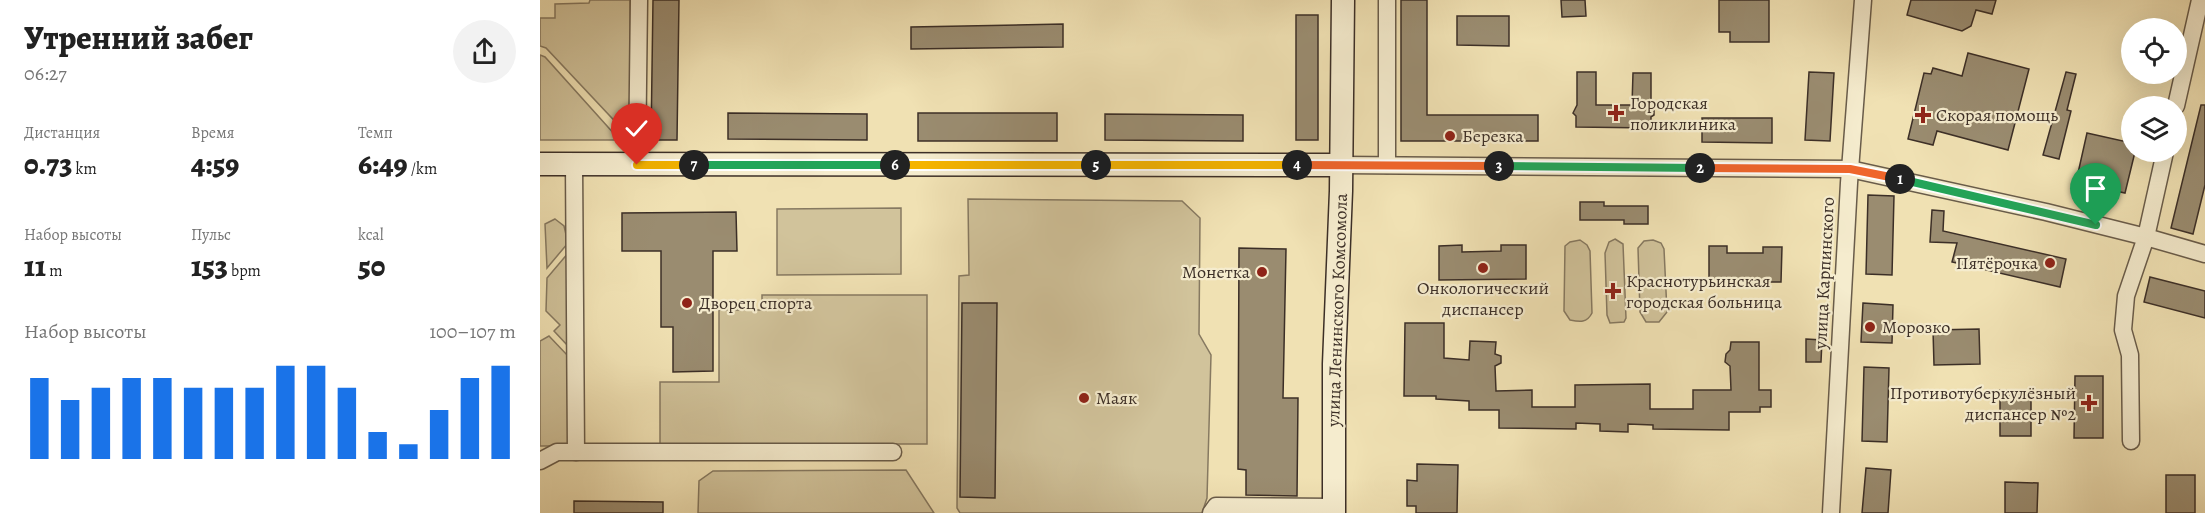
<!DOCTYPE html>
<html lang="ru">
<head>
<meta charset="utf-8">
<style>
	:root { --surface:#fff; --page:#f2f2f2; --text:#222; --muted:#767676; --accent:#1a73e8 }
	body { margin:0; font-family:Alegreya,serif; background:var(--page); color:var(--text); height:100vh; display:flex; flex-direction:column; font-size:22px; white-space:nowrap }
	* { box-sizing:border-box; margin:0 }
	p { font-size:20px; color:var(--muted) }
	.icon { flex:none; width:33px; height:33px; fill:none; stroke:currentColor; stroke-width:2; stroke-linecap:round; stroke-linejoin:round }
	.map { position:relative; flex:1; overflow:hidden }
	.sheet { display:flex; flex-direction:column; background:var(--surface); width:540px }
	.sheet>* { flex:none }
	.controls { position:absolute; left:1581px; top:18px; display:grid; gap:12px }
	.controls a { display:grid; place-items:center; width:66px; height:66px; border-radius:50%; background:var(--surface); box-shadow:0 6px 24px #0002; font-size:30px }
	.pin { position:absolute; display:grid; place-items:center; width:51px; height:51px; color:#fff; margin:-62px -26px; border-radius:50% 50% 50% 0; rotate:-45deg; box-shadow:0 0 6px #0007 }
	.pin .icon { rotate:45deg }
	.km { position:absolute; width:30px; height:30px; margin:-15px; border-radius:50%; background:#222; color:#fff; font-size:16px; line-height:30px; text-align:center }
	.round { display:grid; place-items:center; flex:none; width:63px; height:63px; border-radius:32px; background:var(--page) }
	.overview { display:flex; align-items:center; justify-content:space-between; height:102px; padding:0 24px }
	h1 { font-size:33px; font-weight:800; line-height:45px }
	.metrics { display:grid; grid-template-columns:repeat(3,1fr); gap:9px; height:102px; padding:6px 24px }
	.metrics div { display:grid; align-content:center }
	.metrics b { font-size:30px; font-weight:800 }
	.metrics small { font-size:16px; font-weight:400 }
	.metrics p { font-size:16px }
	.chart { height:168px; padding:12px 24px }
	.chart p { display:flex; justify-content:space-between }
	.chart svg { width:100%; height:108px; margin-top:6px; stroke:var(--accent); stroke-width:6 }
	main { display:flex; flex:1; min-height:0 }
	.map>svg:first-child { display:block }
	.green { fill:#d1c39b; stroke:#867961; stroke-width:1.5 }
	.building { fill:#9a8c70; stroke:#3c2f27; stroke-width:1.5 }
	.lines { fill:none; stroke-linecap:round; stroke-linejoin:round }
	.street-casing { stroke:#695c4a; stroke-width:19 }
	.secondary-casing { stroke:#3c2f27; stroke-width:25 }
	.street { stroke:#f5ecce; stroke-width:16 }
	.secondary { stroke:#f5ecce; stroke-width:22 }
	.split-1-casing { stroke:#fff; stroke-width:12 }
	.split-2-casing { stroke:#fff; stroke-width:12 }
	.split-3-casing { stroke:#fff; stroke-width:12 }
	.split-4-casing { stroke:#fff; stroke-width:12 }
	.split-5-casing { stroke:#fff; stroke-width:12 }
	.split-6-casing { stroke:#fff; stroke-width:12 }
	.split-7-casing { stroke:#fff; stroke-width:12 }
	.split-8-casing { stroke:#fff; stroke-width:12 }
	.split-1 { stroke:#22a559; stroke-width:8 }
	.split-2 { stroke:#f0652b; stroke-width:8 }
	.split-3 { stroke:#22a559; stroke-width:8 }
	.split-4 { stroke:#f0652b; stroke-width:8 }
	.split-5 { stroke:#f5b400; stroke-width:8 }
	.split-6 { stroke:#f5b400; stroke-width:8 }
	.split-7 { stroke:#22a559; stroke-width:8 }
	.split-8 { stroke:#f5b400; stroke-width:8 }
	.poi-dot { fill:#8f2418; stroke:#f5ecce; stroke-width:2 }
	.labels { text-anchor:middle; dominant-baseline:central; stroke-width:4.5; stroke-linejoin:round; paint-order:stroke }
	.poi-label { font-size:18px; fill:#3c2f27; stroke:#f5ecce; text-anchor:start }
	.street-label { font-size:18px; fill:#3c2f27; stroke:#f5ecce }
</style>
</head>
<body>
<main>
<section class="sheet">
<div class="overview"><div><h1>Утренний забег</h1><p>06:27</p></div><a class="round"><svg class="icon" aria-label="share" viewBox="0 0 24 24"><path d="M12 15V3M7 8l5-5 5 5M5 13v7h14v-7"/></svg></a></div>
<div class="metrics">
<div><p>Дистанция</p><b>0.73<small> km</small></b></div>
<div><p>Время</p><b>4:59</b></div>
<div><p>Темп</p><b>6:49<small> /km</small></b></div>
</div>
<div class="metrics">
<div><p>Набор высоты</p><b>11<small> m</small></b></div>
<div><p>Пульс</p><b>153<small> bpm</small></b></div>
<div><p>kcal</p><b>50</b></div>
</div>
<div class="chart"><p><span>Набор высоты</span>100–107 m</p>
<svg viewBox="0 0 160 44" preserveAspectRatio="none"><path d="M5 44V11M15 44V20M25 44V15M35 44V11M45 44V11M55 44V15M65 44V15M75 44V15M85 44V6M95 44V6M105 44V15M115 44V33M125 44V38M135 44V24M145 44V11M155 44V6"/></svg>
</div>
</section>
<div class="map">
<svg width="1665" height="513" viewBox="0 0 1665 513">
	<rect width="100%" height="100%" fill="#f0e1b3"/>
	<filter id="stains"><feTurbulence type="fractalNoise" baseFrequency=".00333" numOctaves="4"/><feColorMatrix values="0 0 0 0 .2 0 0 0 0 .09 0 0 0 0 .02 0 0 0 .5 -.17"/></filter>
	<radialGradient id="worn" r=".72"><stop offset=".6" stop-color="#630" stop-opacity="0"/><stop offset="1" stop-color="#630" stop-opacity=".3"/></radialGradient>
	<g class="green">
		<polygon points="50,0 90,0 91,131 86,133 6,48 0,46 0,18 15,18 15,4 49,3"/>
		<polygon points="0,55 5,57 76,136 75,140 0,140"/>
		<polygon points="428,199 642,201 660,218 659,334 671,355 667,498 662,513 420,513 417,508 419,276 429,275"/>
		<polygon points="361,208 361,274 237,275 237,209"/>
		<polygon points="15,219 24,226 28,243 7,268 5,224"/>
		<polygon points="1075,239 1083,244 1086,318 1084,322 1070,323 1067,315 1065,253 1069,242"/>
		<path d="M1040 240 1047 245 1050 251 1052 313C1047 323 1040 322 1030 320L1024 311 1025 246 1030 242Z"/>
		<polygon points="1113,240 1121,243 1124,249 1127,312 1119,322 1106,322 1100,312 1098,248 1104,241"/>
		<polygon points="29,252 29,347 14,331 20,325 6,311 7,278"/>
		<polygon points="222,295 387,295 387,444 120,444 120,382 179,382 179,310 222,310"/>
		<polygon points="9,336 29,357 29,446 0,446 0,341"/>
		<polygon points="366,470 394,513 158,513 159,481 173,471"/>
	</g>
	<g class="building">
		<polygon points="113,0 139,0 137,140 111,140"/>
		<polygon points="861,0 887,0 887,115 998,115 998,141 861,141"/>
		<polygon points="1021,0 1045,0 1046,16 1022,17"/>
		<polygon points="1179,0 1229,0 1229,42 1190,42 1190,32 1179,32"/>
		<polygon points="1371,0 1456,0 1452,14 1436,10 1431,26 1422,31 1367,15"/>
		<rect x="756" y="15" width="22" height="125"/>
		<polygon points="917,16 969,16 969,46 917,45"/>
		<polygon points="523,24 523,47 371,49 371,27"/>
		<polygon points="1428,53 1489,69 1468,150 1397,131 1393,145 1368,139 1384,73 1391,74 1393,68 1422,76"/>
		<polygon points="1037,72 1056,72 1056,105 1092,105 1093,73 1111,73 1111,107 1114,109 1114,115 1111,117 1111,128 1036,127 1036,116 1033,113 1037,105"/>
		<polygon points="1269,72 1294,73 1290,141 1265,140"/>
		<polygon points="1526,72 1536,74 1527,110 1531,111 1519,159 1503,155"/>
		<polygon points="1661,105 1665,105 1665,185 1653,234 1631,228"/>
		<polygon points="188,113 327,114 327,140 188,139"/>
		<rect x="378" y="113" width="139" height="28"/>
		<polygon points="565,114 703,115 703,141 565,140"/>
		<polygon points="1162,118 1232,118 1232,143 1162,142"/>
		<polygon points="1547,133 1592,143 1592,152 1595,152 1585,193 1536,182"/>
		<polygon points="1328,195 1354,196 1352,275 1326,274"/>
		<polygon points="1040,202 1064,202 1064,206 1108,206 1108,224 1084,224 1084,220 1040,220"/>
		<polygon points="1392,210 1404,211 1403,231 1526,259 1520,287 1412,262 1417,243 1390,242"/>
		<polygon points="196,212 197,251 173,251 173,371 133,372 133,327 121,327 121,251 82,251 82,213"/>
		<polygon points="922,245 922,252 961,251 961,245 986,245 986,279 899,280 899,246"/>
		<polygon points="1169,246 1187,246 1187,253 1223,253 1223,247 1242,247 1241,282 1169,282"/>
		<polygon points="699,248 746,249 743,398 758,398 757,496 706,495 706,470 698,469"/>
		<polygon points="1610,277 1665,291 1665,318 1604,302"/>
		<polygon points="422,303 457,303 455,498 420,497"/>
		<polygon points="1323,303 1353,305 1352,343 1321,342"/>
		<polygon points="865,323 904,323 904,358 929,360 930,341 956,342 955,354 961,356 961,363 955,366 956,391 992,390 992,407 1035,407 1035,385 1110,384 1110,409 1153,409 1153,390 1191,390 1190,366 1185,362 1186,354 1190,350 1191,342 1219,342 1219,390 1231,390 1231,407 1220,407 1220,412 1189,412 1189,430 1113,429 1113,425 1088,424 1088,432 1060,431 1060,424 1036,423 1036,429 959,428 959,410 929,410 929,401 896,399 896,396 864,396"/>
		<polygon points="1439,329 1440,364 1394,365 1393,330"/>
		<polygon points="1266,339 1282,340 1281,362 1266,362"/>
		<polygon points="1324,367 1349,368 1347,442 1322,441"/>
		<polygon points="1535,376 1563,376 1563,438 1534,438"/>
		<polygon points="1460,390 1491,391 1491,436 1460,436"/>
		<polygon points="877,464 918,465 917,513 876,513 876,506 867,506 867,480 877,481"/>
		<polygon points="1326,468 1351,470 1348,513 1322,513"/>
		<rect x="1626" y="475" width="29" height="38"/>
		<polygon points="1465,482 1498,483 1497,513 1465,513"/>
		<polygon points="34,501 123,502 123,513 34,513"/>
	</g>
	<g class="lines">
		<g class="street-casing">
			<g id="street">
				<polyline points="847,0 847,165"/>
				<polyline points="1636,106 1660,0"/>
				<polyline points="34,164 36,452"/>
				<polyline points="97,165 99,0"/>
				<polyline points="801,165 1310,169 1506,212 1606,237 1665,254"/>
				<polyline points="1591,441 1590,355 1583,330 1586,296 1606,237 1625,152"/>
				<polyline points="0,461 17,452 353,452"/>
				<polyline points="671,513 676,506 794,507"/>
				<polyline points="1291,513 1309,183 1323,0"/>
			</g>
		</g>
		<g class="secondary-casing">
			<g id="secondary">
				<polyline points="0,164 801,165"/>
				<polyline points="794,513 794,364 801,191 803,0"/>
			</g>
		</g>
		<use href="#street" class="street"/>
		<use href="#secondary" class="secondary"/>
	</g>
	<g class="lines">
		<g class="split-1-casing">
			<polyline id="split-1" points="1360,179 1556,225"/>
		</g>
		<g class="split-2-casing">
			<polyline id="split-2" points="1160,168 1310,169 1360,179"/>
		</g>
		<g class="split-3-casing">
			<polyline id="split-3" points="959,166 1160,168"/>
		</g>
		<g class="split-4-casing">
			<polyline id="split-4" points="757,165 959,166"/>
		</g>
		<g class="split-5-casing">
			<polyline id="split-5" points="556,165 757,165"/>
		</g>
		<g class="split-6-casing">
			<polyline id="split-6" points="355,165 556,165"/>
		</g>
		<g class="split-7-casing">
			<polyline id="split-7" points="154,165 355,165"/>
		</g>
		<g class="split-8-casing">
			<polyline id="split-8" points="97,165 154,165"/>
		</g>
		<use href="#split-1" class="split-1"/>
		<use href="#split-2" class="split-2"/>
		<use href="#split-3" class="split-3"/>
		<use href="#split-4" class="split-4"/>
		<use href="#split-5" class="split-5"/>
		<use href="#split-6" class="split-6"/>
		<use href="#split-7" class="split-7"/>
		<use href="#split-8" class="split-8"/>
	</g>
	<g class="poi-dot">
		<path d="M1073 104h6v6h6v6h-6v6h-6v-6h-6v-6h6z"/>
		<path d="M1380 106h6v6h6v6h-6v6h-6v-6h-6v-6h6z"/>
		<circle cx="910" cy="136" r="6"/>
		<circle cx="1510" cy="263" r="6"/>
		<circle cx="943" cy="268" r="6"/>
		<circle cx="722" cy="272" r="6"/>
		<path d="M1070 282h6v6h6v6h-6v6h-6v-6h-6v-6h6z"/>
		<circle cx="147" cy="303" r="6"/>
		<circle cx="1330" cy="327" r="6"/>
		<circle cx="544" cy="398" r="6"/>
		<path d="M1546 394h6v6h6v6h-6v6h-6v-6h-6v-6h6z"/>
	</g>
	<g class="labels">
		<g class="poi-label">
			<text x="1090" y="103">Городская<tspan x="1090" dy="21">поликлиника</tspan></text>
			<text x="1396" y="115">Скорая помощь</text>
			<text x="922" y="136">Березка</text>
			<text x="1498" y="263" text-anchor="end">Пятёрочка</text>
			<text x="710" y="272" text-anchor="end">Монетка</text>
			<text x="1086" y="281">Краснотурьинская<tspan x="1086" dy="21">городская больница</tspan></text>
			<text x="943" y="288" text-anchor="middle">Онкологический<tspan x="943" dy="21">диспансер</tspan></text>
			<text x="159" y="303">Дворец спорта</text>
			<text x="1342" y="327">Морозко</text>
			<text x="1536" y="393" text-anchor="end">Противотуберкулёзный<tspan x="1536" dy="21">диспансер №2</tspan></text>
			<text x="556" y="398">Маяк</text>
		</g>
		<g class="street-label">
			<text transform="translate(1284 273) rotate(-87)">улица Карпинского</text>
			<text transform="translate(797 310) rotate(-88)">улица Ленинского Комсомола</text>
		</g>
	</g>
	<rect width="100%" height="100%" filter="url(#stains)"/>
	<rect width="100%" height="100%" fill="url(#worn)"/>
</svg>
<div class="controls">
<a><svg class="icon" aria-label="locate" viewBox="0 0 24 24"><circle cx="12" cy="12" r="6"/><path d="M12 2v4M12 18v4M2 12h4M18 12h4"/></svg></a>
<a><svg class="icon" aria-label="layers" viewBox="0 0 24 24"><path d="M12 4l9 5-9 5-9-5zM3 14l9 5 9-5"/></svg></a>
</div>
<div class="pin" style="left:1556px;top:225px;background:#1e9e55"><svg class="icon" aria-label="arrive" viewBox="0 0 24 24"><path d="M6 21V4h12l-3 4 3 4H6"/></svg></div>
<div class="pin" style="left:97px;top:165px;background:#d93025"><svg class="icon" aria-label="check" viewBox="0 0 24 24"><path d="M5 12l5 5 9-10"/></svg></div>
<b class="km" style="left:1360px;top:179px">1</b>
<b class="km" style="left:1160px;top:168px">2</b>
<b class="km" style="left:959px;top:166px">3</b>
<b class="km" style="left:757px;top:165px">4</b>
<b class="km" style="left:556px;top:165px">5</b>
<b class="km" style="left:355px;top:165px">6</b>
<b class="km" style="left:154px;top:165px">7</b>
</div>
</main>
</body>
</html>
